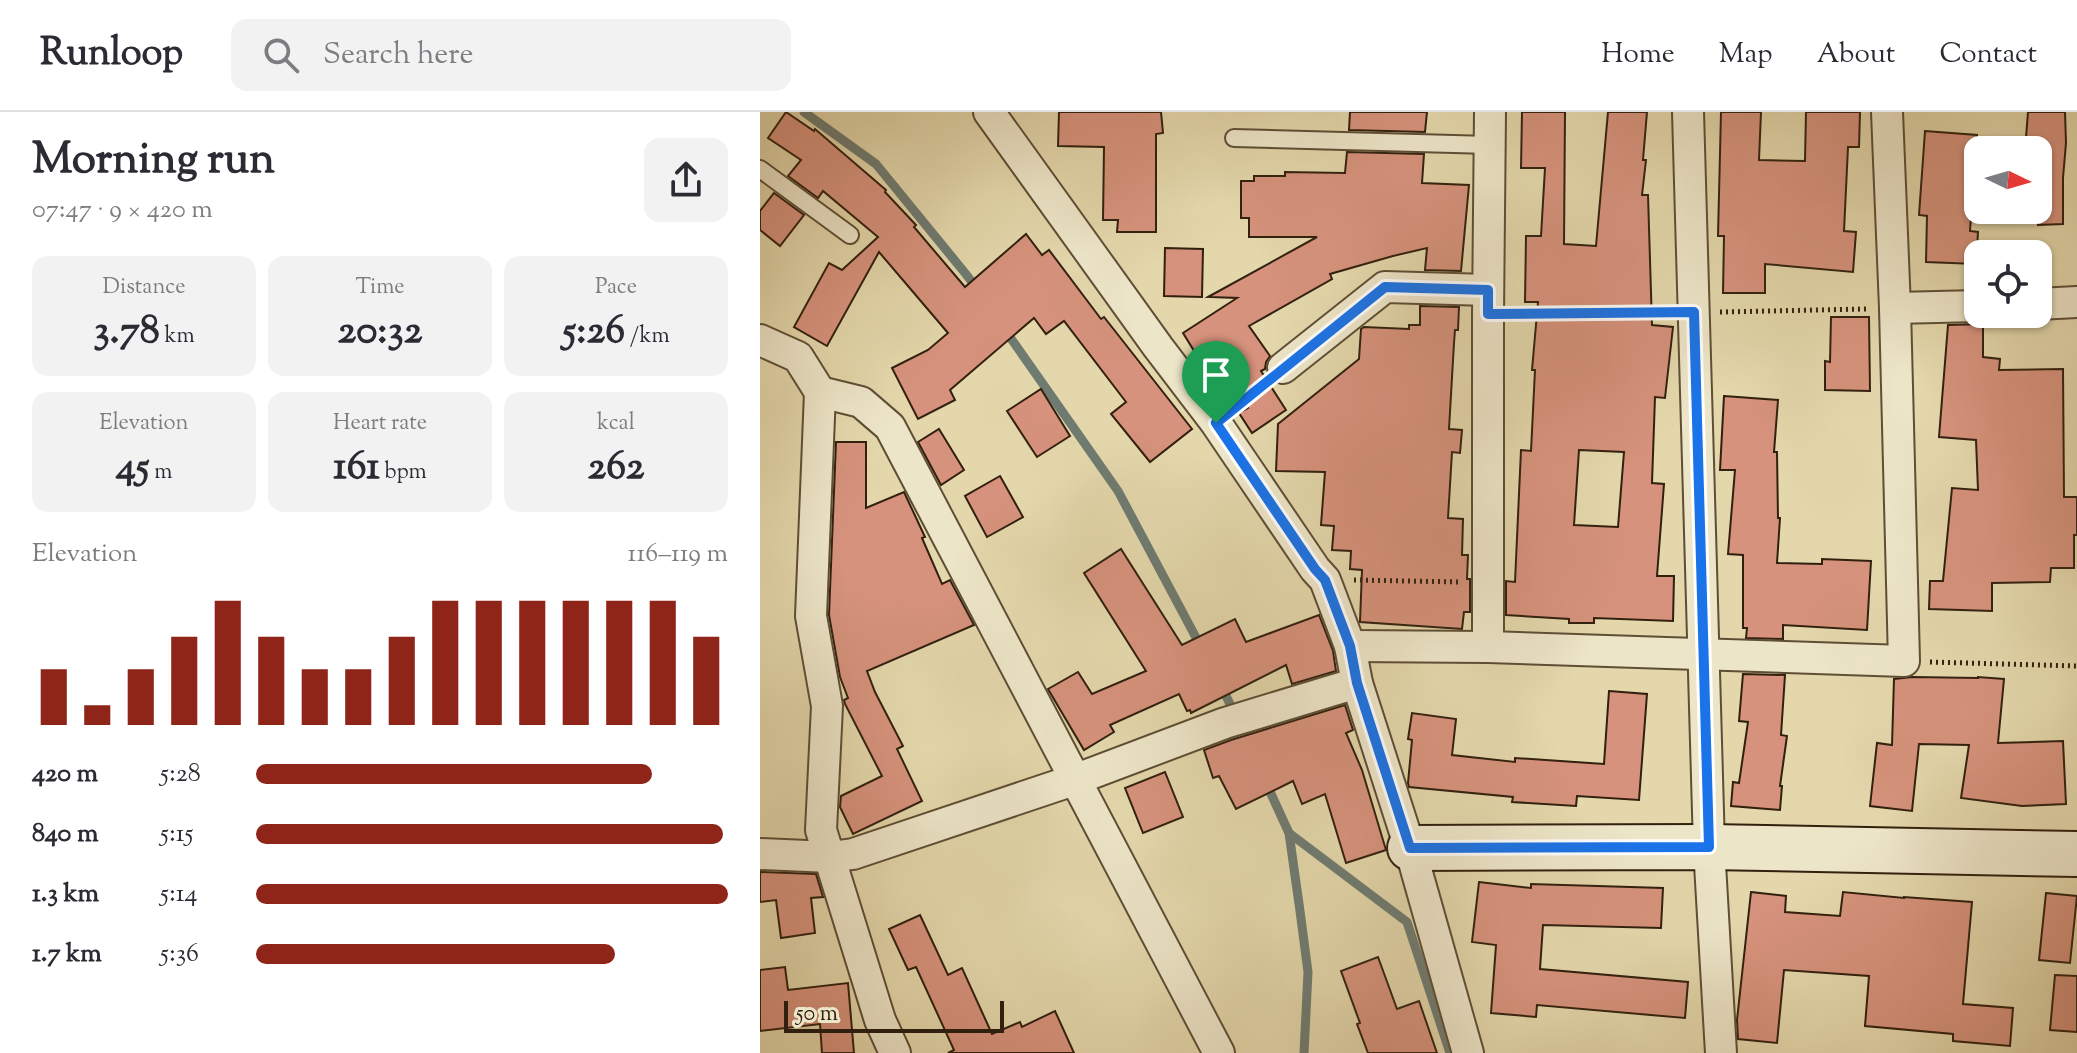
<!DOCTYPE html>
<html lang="en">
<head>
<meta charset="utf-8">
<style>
	:root { --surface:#fff; --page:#f2f2f3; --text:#2b2b33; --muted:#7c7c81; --line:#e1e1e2; --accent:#8f2418 }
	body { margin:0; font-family:"Sorts Mill Goudy",serif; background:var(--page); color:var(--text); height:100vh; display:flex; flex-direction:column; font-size:30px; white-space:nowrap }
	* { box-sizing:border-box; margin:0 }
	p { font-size:26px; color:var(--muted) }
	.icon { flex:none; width:44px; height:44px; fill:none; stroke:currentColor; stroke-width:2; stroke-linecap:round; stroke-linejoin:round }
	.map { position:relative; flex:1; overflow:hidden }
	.panel { display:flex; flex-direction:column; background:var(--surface); width:760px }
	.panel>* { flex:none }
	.needle { width:52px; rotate:95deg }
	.tools { position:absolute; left:1204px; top:24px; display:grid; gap:16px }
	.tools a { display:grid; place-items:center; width:88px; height:88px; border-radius:16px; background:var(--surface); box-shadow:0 2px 6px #0004; font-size:40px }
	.scale { position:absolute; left:24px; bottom:20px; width:220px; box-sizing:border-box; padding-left:8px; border:4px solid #32200e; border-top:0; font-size:22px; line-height:28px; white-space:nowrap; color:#32200e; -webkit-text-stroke:6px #ede5c8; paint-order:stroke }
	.pin { position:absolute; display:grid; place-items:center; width:68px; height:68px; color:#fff; margin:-82px -34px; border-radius:50% 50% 50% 0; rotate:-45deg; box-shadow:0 0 8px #0007 }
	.pin .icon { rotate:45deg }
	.round { display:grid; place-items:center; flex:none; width:84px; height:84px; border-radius:16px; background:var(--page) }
	.summary { display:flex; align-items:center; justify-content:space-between; height:136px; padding:0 32px }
	h1 { font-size:44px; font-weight:700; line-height:60px }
	.figures { display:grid; grid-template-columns:repeat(3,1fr); gap:12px; height:136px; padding:8px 32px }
	.figures div { display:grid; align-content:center; border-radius:16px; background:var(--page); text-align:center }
	.figures b { font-size:40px; font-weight:700 }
	.figures small { font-size:22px; font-weight:400 }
	.figures p { font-size:22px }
	.chart { height:224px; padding:16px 32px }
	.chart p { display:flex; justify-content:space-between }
	.chart svg { width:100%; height:144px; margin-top:8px; stroke:var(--accent); stroke-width:6 }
	ul { padding:0 32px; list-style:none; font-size:26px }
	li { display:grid; grid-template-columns:128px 96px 1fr; align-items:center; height:60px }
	li i { height:20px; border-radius:10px; background:var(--accent) }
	header { display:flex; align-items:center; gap:48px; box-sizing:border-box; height:112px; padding:0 40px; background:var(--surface); border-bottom:2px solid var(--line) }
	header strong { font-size:38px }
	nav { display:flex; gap:44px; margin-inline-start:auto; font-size:28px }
	.search { width:560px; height:72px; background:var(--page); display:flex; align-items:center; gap:20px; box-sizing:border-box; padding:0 28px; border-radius:16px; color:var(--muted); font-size:30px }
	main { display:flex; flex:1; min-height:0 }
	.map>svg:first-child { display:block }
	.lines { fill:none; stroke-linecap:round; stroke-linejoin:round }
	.stream { stroke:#6f7b71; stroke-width:9 }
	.building { fill:#d6927c; stroke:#32200e; stroke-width:2; fill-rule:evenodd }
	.lane-casing { stroke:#5e4e35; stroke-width:20 }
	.street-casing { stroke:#5e4e35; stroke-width:34 }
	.secondary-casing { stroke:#32200e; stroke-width:48 }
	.path { stroke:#32200e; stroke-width:5; stroke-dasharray:2 4; stroke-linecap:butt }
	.lane { stroke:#ede5c8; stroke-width:16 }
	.street { stroke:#ede5c8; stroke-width:30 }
	.secondary { stroke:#ede5c8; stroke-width:44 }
	.route-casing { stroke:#fff; stroke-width:16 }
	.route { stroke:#1a73e8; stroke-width:10 }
</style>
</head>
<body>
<header>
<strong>Runloop</strong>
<div class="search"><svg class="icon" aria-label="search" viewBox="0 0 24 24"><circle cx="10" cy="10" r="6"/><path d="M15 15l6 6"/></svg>Search here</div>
<nav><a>Home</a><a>Map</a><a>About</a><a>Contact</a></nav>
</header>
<main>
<section class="panel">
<div class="summary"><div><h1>Morning run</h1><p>07:47 · 9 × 420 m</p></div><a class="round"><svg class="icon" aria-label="share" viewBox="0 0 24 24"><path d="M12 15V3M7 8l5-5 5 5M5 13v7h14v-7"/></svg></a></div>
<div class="figures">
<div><p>Distance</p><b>3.78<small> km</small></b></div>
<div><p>Time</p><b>20:32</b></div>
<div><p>Pace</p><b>5:26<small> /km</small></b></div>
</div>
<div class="figures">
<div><p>Elevation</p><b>45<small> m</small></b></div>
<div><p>Heart rate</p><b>161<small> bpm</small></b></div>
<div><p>kcal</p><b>262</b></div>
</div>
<div class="chart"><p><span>Elevation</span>116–119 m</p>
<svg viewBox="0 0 160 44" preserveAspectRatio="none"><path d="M5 44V27M15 44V38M25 44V27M35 44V17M45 44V6M55 44V17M65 44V27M75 44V27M85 44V17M95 44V6M105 44V6M115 44V6M125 44V6M135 44V6M145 44V6M155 44V17"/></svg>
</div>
<ul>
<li><b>420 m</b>5:28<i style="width:84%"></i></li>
<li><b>840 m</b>5:15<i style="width:99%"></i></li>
<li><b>1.3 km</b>5:14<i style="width:100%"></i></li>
<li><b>1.7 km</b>5:36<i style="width:76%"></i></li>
</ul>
</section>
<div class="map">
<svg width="1317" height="941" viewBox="0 0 1317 941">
	<rect width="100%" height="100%" fill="#e3d7ab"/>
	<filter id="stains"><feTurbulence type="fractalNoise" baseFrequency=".0025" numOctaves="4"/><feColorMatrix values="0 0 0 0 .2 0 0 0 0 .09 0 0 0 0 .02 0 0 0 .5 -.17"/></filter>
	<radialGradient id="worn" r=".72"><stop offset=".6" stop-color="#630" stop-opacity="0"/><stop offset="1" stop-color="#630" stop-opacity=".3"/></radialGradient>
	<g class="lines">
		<g class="stream">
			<polyline points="44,0 116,52 205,161 219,179"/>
			<polyline points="245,218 358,379 441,535"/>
			<polyline points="461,573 475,603"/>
			<polyline points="506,671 529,721 540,799 548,860 544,941"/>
			<polyline points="529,721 647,810 690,941"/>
		</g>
	</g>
	<g class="building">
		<polygon points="26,0 54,19 55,17 126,78 125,80 156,113 154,115 205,175 266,122 282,143 289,138 341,207 344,205 432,317 390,350 351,302 366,290 304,209 286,222 274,206 190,278 195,288 158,307 132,256 168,238 188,221 119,140 67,234 34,215 69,151 82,158 118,125 63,79 58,86 28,64 41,48 8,26"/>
		<polygon points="299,0 401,0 403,21 396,22 396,120 357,120 358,108 343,108 344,35 298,34"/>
		<polygon points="590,0 667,0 665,20 589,18"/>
		<path d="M762 0H805L804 132 836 134 848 0H887L883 48H886L882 83H888L892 213 913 215 905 286 895 285 892 371 904 372 897 464H914L913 509 834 506V511H809V507L746 503V469L755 470 761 338 771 339 775 258H772L778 190H765L766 124H781L785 56H761ZM819 338 864 340 858 415 814 413Z"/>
		<polygon points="961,0 1001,0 999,48 1045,49 1046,0 1100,0 1099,35 1088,35 1084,119 1096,120 1093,160 1005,152 1005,181 963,181 964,124 958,124"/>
		<polygon points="1268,0 1305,0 1306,31 1303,66 1303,112 1278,113 1278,38 1265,38"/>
		<polygon points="1165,19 1217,23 1210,119 1218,120 1216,152 1166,150 1167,104 1159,103"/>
		<polygon points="587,40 664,42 662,71 709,73 701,159 665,158 667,136 633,144 570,162 572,167 489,214 510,244 506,250 505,257 501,259 526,298 492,321 479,301 488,296 452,243 441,250 423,221 477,186 448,185 557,125 489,125 489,106 481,106 481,69 494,69 494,64 525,64 525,60 585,61"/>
		<polygon points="14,81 44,103 20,134 0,118 0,99"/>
		<polygon points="405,136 443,137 442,185 404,184"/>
		<polygon points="660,194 699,195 698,218 695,218 694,231 689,317 702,318 700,341 692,340 688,406 703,407 702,443 708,443 707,467 710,467 710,500 704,500 702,517 600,510 602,458 590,457 591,439 572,438 574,414 561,413 565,360 516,359 518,312 599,247 601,217 604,215 649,217 649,213 660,213"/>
		<polygon points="1071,205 1109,205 1110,279 1065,278 1065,249 1070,250"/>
		<polygon points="1223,212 1223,245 1240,247 1239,258 1303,257 1304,385 1317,385 1317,423 1314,423 1314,456 1291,456 1290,470 1232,471 1232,499 1169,497 1170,469 1183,469 1192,376 1218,378 1216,328 1179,325 1188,213"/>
		<polygon points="281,277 310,324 277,345 247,299"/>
		<polygon points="964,284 1018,288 1014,340 1017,340 1018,406 1020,406 1017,451 1062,452 1062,447 1111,449 1107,518 1023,513 1023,527 986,526 987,516 983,516 983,443 968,442 975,358 960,358"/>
		<polygon points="179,317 204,358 181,373 158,330"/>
		<polygon points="76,330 106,330 106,396 144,380 165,425 162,426 182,472 190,468 214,513 107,559 115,580 143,634 137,637 162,689 93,722 80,695 81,684 122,664 85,592 84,588 88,586 80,565 69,503"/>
		<polygon points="240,364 263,405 227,425 205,384"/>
		<polygon points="361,437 422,533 475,507 486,530 559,503 573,539 576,559 532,572 526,553 431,601 430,598 427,599 419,582 350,613 354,620 324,638 288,577 318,560 332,582 386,559 324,461"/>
		<polygon points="983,562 1025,563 1021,623 1027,624 1020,674 1022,674 1020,698 971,694 973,670 979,671 988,610 979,609"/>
		<polygon points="1152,565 1218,566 1218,565 1244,567 1238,631 1303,629 1306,692 1262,694 1201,686 1209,633 1159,632 1152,699 1110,694 1117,631 1132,633 1134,567"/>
		<polygon points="849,579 887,582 879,688 817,684 816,694 752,690 753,685 649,675 648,671 652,628 648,627 652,601 696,607 692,643 755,650 755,646 844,652"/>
		<polygon points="585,593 593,618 586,621 602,658 626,738 586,751 565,682 542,692 533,669 476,697 459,664 453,666 444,638 471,628"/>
		<polygon points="405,660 423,705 383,721 365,676"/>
		<polygon points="0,760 56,762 63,785 51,786 55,821 21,826 16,788 0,790"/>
		<polygon points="719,770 771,776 771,772 903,776 901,816 783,813 780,857 928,870 925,906 777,893 776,905 731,901 736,833 712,830"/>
		<polygon points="991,780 1026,784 1025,800 1080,804 1083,780 1144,786 1144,785 1212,790 1203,892 1253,896 1250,934 1193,929 1193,922 1105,914 1109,864 1024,858 1017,931 978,927 977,908"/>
		<polygon points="1286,781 1317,784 1310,851 1279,848"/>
		<polygon points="160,803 188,863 202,856 232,922 260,910 262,915 295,899 314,941 188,941 194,938 156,855 148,858 129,817"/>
		<polygon points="618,845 637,897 659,889 677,941 608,941 597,912 600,911 581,859"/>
		<polygon points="25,855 28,878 88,871 94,941 62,941 60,912 0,919 0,858"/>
		<polygon points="1295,863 1317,864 1317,920 1290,918"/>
	</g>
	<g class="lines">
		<g class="lane-casing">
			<g id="lane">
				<polyline points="474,26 730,33"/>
				<polyline points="0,57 90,123"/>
			</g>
		</g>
		<g class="street-casing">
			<g id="street">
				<polyline points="229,0 398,235 456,311 555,457 565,468 590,534 597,571 650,736 708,941"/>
				<polyline points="928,0 949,735 961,941"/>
				<polyline points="1278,192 1317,190"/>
				<polyline points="1135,196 1218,194"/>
				<polyline points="0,228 38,245 60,280 101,290 130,315 459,941"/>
				<polyline points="523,256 625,175 728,178"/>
				<polyline points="60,280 51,504 67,594 61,718 120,908 135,941"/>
				<polyline points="590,534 728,535 1144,549 1135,196 1127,0"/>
				<polyline points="728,535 728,202 730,0"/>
				<polyline points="0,742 70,745 93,742 314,668 465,611 597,571"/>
			</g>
		</g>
		<g class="secondary-casing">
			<polyline id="secondary" points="650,736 949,735 1317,742"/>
		</g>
		<g class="path">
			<polyline points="960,200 1106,197"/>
			<polyline points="756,202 906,201"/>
			<polyline points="478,294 504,272"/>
			<polyline points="594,468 700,470"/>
			<polyline points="1170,550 1317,554"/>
		</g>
		<use href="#lane" class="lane"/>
		<use href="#street" class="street"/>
		<use href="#secondary" class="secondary"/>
	</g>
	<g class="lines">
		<g class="route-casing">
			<polygon id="route" points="625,175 728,178 728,202 934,200 949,735 650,736 597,571 590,534 565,468 555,457 456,311"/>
		</g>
		<use href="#route" class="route"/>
	</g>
	<rect width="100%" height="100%" filter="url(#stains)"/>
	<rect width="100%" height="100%" fill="url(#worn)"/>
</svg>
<div class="tools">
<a><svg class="needle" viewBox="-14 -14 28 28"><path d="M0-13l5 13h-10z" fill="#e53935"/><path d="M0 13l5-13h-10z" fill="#7c7c81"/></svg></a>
<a><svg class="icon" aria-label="locate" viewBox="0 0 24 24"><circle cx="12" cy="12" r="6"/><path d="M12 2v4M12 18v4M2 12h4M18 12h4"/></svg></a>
</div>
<div class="scale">50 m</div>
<div class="pin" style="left:456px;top:311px;background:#1e9e55"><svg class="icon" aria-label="arrive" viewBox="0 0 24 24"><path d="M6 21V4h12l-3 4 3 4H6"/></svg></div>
</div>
</main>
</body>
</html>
